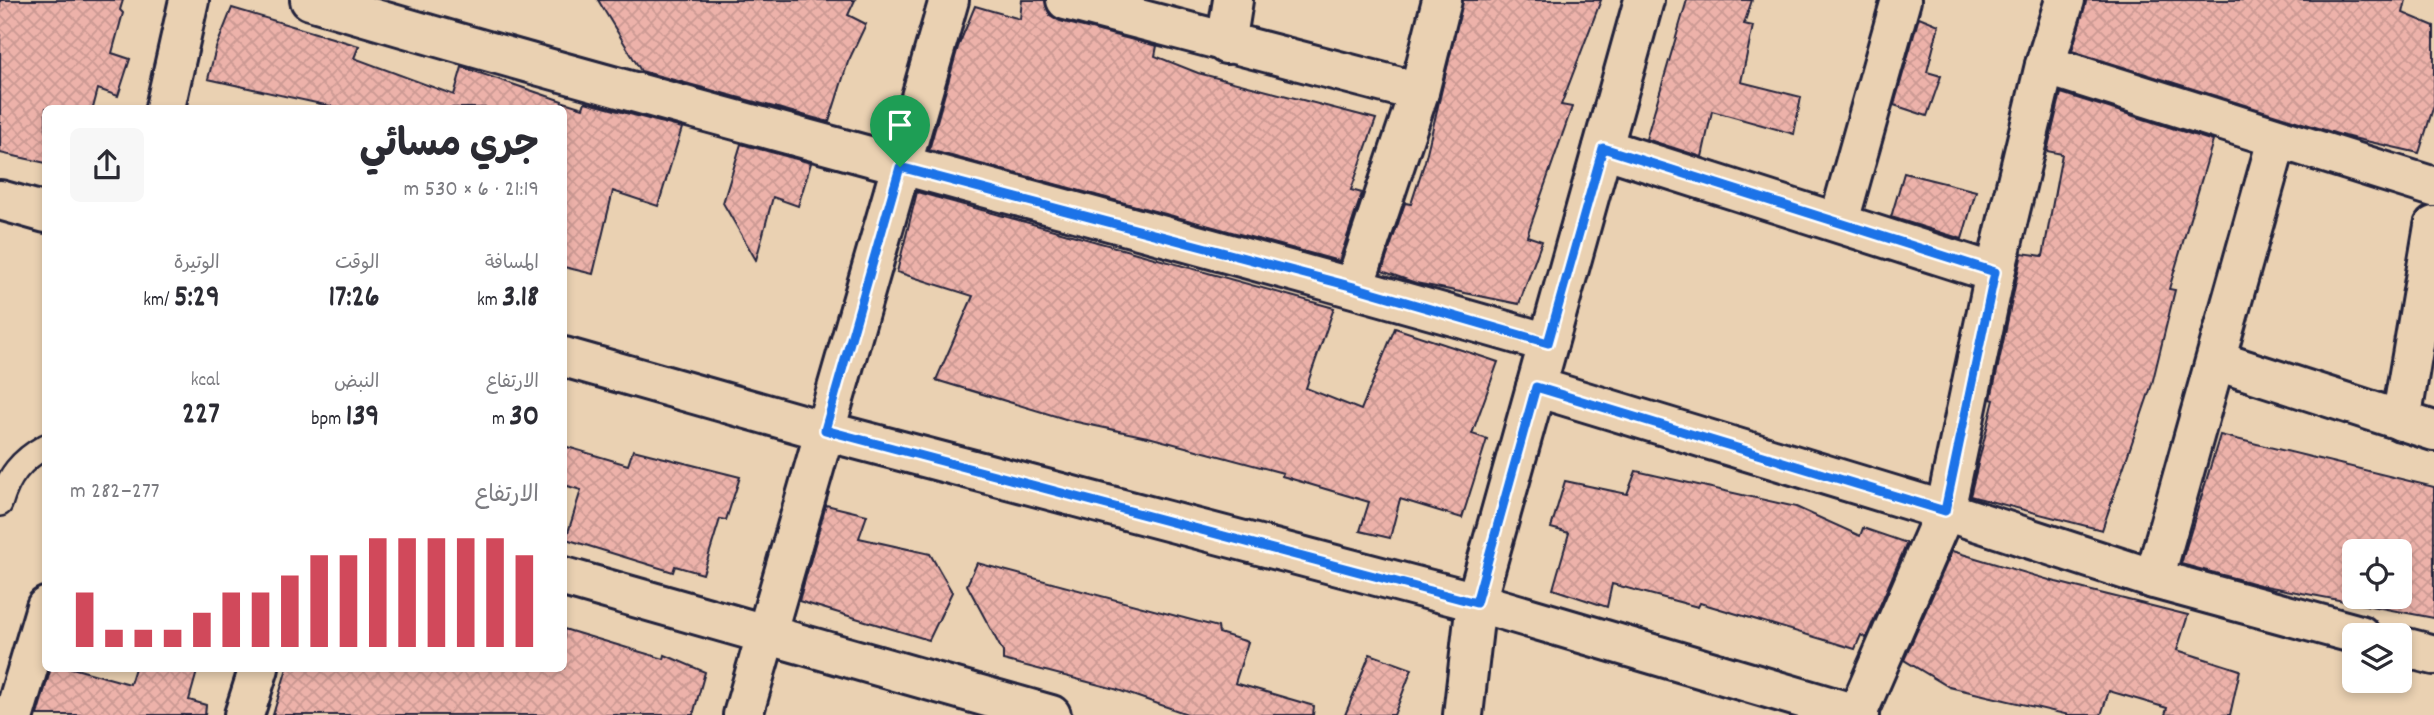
<!DOCTYPE html>
<html lang="ar">
<head>
<meta charset="utf-8">
<style>
	:root { --surface:#fff; --page:#f7f7f7; --text:#2b2b33; --muted:#7c7c81; --accent:#d1495b }
	body { margin:0; font-family:Dekko,"Playpen Sans Arabic",sans-serif; background:var(--page); color:var(--text); direction:rtl; height:100vh; display:flex; flex-direction:column; font-size:26px; white-space:nowrap }
	* { box-sizing:border-box; margin:0 }
	p { font-size:23px; color:var(--muted) }
	.icon { flex:none; width:38px; height:38px; fill:none; stroke:currentColor; stroke-width:2; stroke-linecap:round; stroke-linejoin:round }
	.map { position:relative; flex:1; overflow:hidden; direction:ltr }
	.side { position:absolute; left:42px; top:105px; width:525px; height:567px; display:flex; flex-direction:column; background:var(--surface); border-radius:10px; box-shadow:0 4px 10px #0003; direction:rtl }
	.side>* { flex:none }
	.buttons { position:absolute; left:2342px; top:539px; display:grid; gap:14px }
	.buttons a { display:grid; place-items:center; width:70px; height:70px; border-radius:10px; background:var(--surface); box-shadow:0 4px 10px #0003; font-size:35px }
	.pin { position:absolute; display:grid; place-items:center; width:60px; height:60px; color:#fff; margin:-72px -30px; border-radius:50% 50% 50% 0; rotate:-45deg; box-shadow:0 0 7px #0007 }
	.pin .icon { rotate:45deg }
	.round { display:grid; place-items:center; flex:none; width:74px; height:74px; border-radius:10px; background:var(--page) }
	.summary { display:flex; align-items:center; justify-content:space-between; height:119px; padding:0 28px }
	h1 { font-size:38px; font-weight:700; line-height:52px }
	.figures { display:grid; grid-template-columns:repeat(3,1fr); gap:10px; height:119px; padding:7px 28px }
	.figures div { display:grid; align-content:center }
	.figures b { font-size:30px; font-weight:700 }
	.figures small { font-size:19px; font-weight:400 }
	.figures p { font-size:19px }
	.chart { height:196px; padding:14px 28px }
	.chart p { display:flex; justify-content:space-between }
	.chart svg { width:100%; height:126px; margin-top:7px; stroke:var(--accent); stroke-width:6 }
	.map>svg:first-child { display:block }
	.building { fill:url(#building-cross-hatch); stroke:#22223b; stroke-width:2; fill-rule:evenodd }
	.lines { fill:none; stroke-linecap:round; stroke-linejoin:round }
	.lane-casing { stroke:#22223b; stroke-width:28 }
	.street-casing { stroke:#22223b; stroke-width:44 }
	.secondary-casing { stroke:#22223b; stroke-width:44 }
	.lane { stroke:#ead1b2; stroke-width:23 }
	.street { stroke:#ead1b2; stroke-width:38 }
	.secondary { stroke:#ead1b2; stroke-width:38 }
	.route-casing { stroke:#fff; stroke-width:14 }
	.route { stroke:#1a73e8; stroke-width:9 }
</style>
</head>
<body>
<div class="map">
<svg width="2434" height="715" viewBox="0 0 2434 715">
	<defs>
		<pattern id="building-cross-hatch" width="8" height="8" patternUnits="userSpaceOnUse" patternTransform="scale(1.75)"><rect width="8" height="8" fill="#edb2aa"/><path d="M0 0l8 8M0 8l8-8" fill="none" stroke="#cb9993"/></pattern>
	</defs>
	<rect width="100%" height="100%" fill="#ead1b2"/>
	<filter id="ink" filterUnits="userSpaceOnUse"><feTurbulence type="fractalNoise" baseFrequency=".0143" numOctaves="2"/><feDisplacementMap in="SourceGraphic" scale="14" xChannelSelector="R" yChannelSelector="G"/><feConvolveMatrix kernelMatrix="1 2 1 2 8 2 1 2 1" color-interpolation-filters="sRGB"/></filter>
	<g filter="url(#ink)">
		<g class="building">
			<polygon points="0,0 123,0 120,10 123,13 112,53 130,59 118,96 98,89 93,108 46,108 46,163 0,153"/>
			<polygon points="598,0 855,0 848,15 866,24 848,62 829,122 641,71"/>
			<polygon points="1022,0 1045,0 1050,15 1060,21 1157,46 1155,56 1198,73 1376,119 1351,190 1362,193 1339,261 929,150 958,47 975,6 1020,19"/>
			<polygon points="1463,0 1601,0 1561,105 1572,107 1527,236 1542,241 1519,304 1416,283 1382,271 1405,203 1411,204 1425,161"/>
			<polygon points="1687,0 1752,0 1744,24 1753,26 1741,82 1801,97 1794,134 1712,111 1702,157 1646,139"/>
			<polygon points="2086,0 2406,0 2403,13 2434,26 2434,105 2419,153 2344,136 2072,51"/>
			<polygon points="232,8 359,46 354,58 454,95 462,67 562,101 561,108 339,108 208,79 216,48"/>
			<polygon points="1919,17 1939,25 1927,72 1941,76 1927,116 1894,105"/>
			<polygon points="2061,93 2213,141 2169,289 2175,290 2152,384 2102,530 1970,496 1994,400 1991,399 2022,253 2043,256 2062,154 2047,151"/>
			<polygon points="564,102 583,108 585,102 682,128 658,206 613,191 593,274 564,267"/>
			<polygon points="741,144 811,163 798,206 773,197 756,260 723,203"/>
			<polygon points="1904,173 1976,191 1962,239 1891,217"/>
			<polygon points="917,192 1334,308 1306,388 1361,410 1395,328 1498,362 1472,434 1487,439 1462,518 1400,499 1390,538 1360,531 1369,502 1282,476 1283,473 1152,438 1072,421 936,380 973,296 897,272"/>
			<path d="M2220 435 2434 487V618L2260 585 2181 564ZM2354 551H2399V597H2354Z"/>
			<polygon points="564,446 628,465 633,450 740,477 726,520 720,519 703,574 675,566 673,572 566,539 581,490 564,485"/>
			<polygon points="1636,471 1796,507 1860,536 1863,528 1907,543 1866,638 1861,635 1855,649 1700,603 1698,607 1612,584 1607,607 1553,589 1569,533 1551,528 1565,481 1627,494"/>
			<polygon points="826,505 867,515 859,538 930,554 952,592 929,640 799,601"/>
			<polygon points="1952,551 2056,582 2188,615 2177,650 2240,670 2230,715 2165,715 2167,708 2109,691 2101,715 2069,715 1949,687 1904,660"/>
			<polygon points="977,563 1218,627 1219,633 1248,642 1235,683 1314,706 1313,715 1190,715 1115,689 1003,660 1003,652 967,585"/>
			<polygon points="564,629 664,659 665,655 705,672 693,715 273,715 287,668 564,668"/>
			<polygon points="1370,654 1412,669 1394,715 1345,715"/>
			<polygon points="51,668 72,668 130,684 135,668 198,668 189,700 206,705 205,715 37,715"/>
		</g>
		<g class="lines">
			<g class="lane-casing">
				<path id="lane" d="M0 504C8 476 21 460 46 446"/>
			</g>
			<g class="street-casing">
				<g id="street">
					<path d="M310 0C721 121 1137 224 1548 343"/>
					<polyline points="1066,0 1419,92"/>
					<polyline points="1226,44 1233,0"/>
					<polyline points="2045,65 2434,187"/>
					<polyline points="165,108 189,0"/>
					<polyline points="1603,148 1995,273"/>
					<polyline points="0,200 46,213"/>
					<polyline points="1839,221 1901,0"/>
					<polyline points="1354,287 1419,92 1442,0"/>
					<polyline points="564,357 825,431 1476,602 1859,715"/>
					<polyline points="2217,361 2434,431"/>
					<polyline points="1536,387 1945,511 2154,579 2360,635"/>
					<polyline points="2401,421 2434,226"/>
					<polyline points="564,577 1051,715"/>
					<polyline points="2154,579 2277,140"/>
					<polyline points="2399,646 2434,655"/>
					<polyline points="1857,714 1945,511 1995,273 2045,65 2065,0"/>
					<polyline points="14,715 46,607"/>
					<polyline points="244,715 259,668"/>
					<polyline points="743,715 949,0"/>
				</g>
			</g>
			<g class="secondary-casing">
				<polyline id="secondary" points="1463,715 1476,602 1644,0"/>
			</g>
			<use href="#lane" class="lane"/>
			<use href="#street" class="street"/>
			<use href="#secondary" class="secondary"/>
		</g>
	</g>
	<g class="lines" filter="url(#ink)">
		<g class="route-casing">
			<polygon id="route" points="1603,148 1995,272 1945,511 1536,387 1476,603 825,430 900,167 1354,287 1548,343"/>
		</g>
		<use href="#route" class="route"/>
	</g>
</svg>
<div class="buttons">
<a><svg class="icon" aria-label="locate" viewBox="0 0 24 24"><circle cx="12" cy="12" r="6"/><path d="M12 2v4M12 18v4M2 12h4M18 12h4"/></svg></a>
<a><svg class="icon" aria-label="layers" viewBox="0 0 24 24"><path d="M12 4l9 5-9 5-9-5zM3 14l9 5 9-5"/></svg></a>
</div>
<div class="pin" style="left:900px;top:167px;background:#1e9e55"><svg class="icon" aria-label="arrive" viewBox="0 0 24 24"><path d="M6 21V4h12l-3 4 3 4H6"/></svg></div>
<section class="side">
<div class="summary"><div><h1>جري مسائي</h1><p>21:19 · 6 × 530 m</p></div><a class="round"><svg class="icon" aria-label="share" viewBox="0 0 24 24"><path d="M12 15V3M7 8l5-5 5 5M5 13v7h14v-7"/></svg></a></div>
<div class="figures">
<div><p>المسافة</p><b>3.18<small> km</small></b></div>
<div><p>الوقت</p><b>17:26</b></div>
<div><p>الوتيرة</p><b>5:29<small> /km</small></b></div>
</div>
<div class="figures">
<div><p>الارتفاع</p><b>30<small> m</small></b></div>
<div><p>النبض</p><b>139<small> bpm</small></b></div>
<div><p>kcal</p><b>227</b></div>
</div>
<div class="chart"><p><span>الارتفاع</span>277–282 m</p>
<svg viewBox="0 0 160 44" preserveAspectRatio="none"><path d="M5 44V25M15 44V38M25 44V38M35 44V38M45 44V32M55 44V25M65 44V25M75 44V19M85 44V12M95 44V12M105 44V6M115 44V6M125 44V6M135 44V6M145 44V6M155 44V12"/></svg>
</div>
</section>
</div>
</body>
</html>
